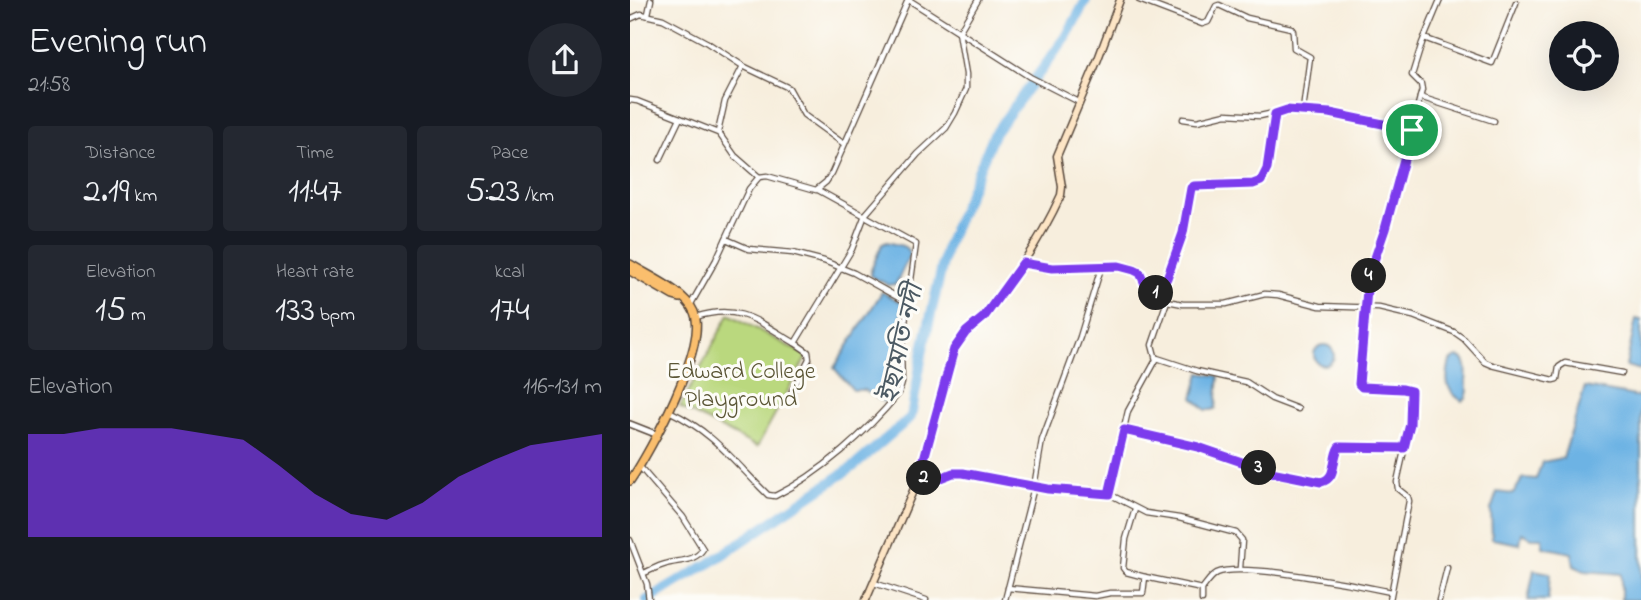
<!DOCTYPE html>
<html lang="en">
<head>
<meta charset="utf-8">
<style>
	:root { --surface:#171b24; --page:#242831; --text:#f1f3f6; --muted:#9ea1a6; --accent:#7c3aed }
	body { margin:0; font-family:"Indie Flower","Noto Sans Bengali",sans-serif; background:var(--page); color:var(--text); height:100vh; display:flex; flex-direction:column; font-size:26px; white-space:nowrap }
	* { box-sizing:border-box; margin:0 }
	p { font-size:23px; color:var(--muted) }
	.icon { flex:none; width:38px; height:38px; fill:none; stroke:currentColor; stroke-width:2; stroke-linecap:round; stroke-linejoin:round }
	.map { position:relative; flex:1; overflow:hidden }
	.sheet { display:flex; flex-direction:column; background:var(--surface); width:630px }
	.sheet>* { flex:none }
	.tools { position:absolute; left:919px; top:21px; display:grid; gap:14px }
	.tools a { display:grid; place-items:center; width:70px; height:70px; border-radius:50%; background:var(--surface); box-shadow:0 7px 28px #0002; font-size:35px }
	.pin { position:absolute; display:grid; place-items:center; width:60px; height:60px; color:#fff; margin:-30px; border:4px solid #fff; border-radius:50%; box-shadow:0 2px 7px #0007 }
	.km { position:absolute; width:35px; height:35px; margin:-18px; border-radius:50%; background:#222; color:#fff; font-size:19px; line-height:35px; text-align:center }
	.round { display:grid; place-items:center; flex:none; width:74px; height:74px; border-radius:37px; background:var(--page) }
	.overview { display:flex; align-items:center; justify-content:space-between; height:119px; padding:0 28px }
	h1 { font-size:38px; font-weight:600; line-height:52px }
	.figures { display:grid; grid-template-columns:repeat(3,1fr); gap:10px; height:119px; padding:7px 28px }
	.figures div { display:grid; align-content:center; border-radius:7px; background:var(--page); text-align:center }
	.figures b { font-size:35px; font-weight:600 }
	.figures small { font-size:19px; font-weight:400 }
	.figures p { font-size:19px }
	.chart { height:196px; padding:14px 28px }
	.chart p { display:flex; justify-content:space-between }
	.chart svg { width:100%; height:126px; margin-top:7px; fill:var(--accent); opacity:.7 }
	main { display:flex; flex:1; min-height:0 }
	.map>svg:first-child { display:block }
	.green { fill:#bad87e; stroke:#7a814e; stroke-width:2 }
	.water { fill:#6db3e4; stroke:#546e81; stroke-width:2 }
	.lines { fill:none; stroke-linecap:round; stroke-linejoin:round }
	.river { stroke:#6db3e4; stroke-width:10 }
	.minor-casing { stroke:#57473b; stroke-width:7 }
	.tertiary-casing { stroke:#57473b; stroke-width:8 }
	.secondary-casing { stroke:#57473b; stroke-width:9 }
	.trunk-casing { stroke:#57473b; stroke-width:10 }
	.minor { stroke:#fff; stroke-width:4.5 }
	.tertiary { stroke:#fff; stroke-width:5 }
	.secondary { stroke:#fde5c5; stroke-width:6 }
	.trunk { stroke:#fabe6d; stroke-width:7 }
	.route-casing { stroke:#fff; stroke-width:14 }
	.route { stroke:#7c3aed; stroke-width:9 }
	.labels { text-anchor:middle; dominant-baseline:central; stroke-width:6; stroke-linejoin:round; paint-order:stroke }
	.park-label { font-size:24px; fill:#5b5636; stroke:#fdfcf7 }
	.water-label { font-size:26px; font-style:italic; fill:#4c5a63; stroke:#fdfcf7 }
</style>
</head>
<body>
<main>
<section class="sheet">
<div class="overview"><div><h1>Evening run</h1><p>21:58</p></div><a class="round"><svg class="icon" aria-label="share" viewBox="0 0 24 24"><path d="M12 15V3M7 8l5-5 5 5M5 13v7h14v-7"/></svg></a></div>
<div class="figures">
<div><p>Distance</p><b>2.19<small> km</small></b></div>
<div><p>Time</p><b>11:47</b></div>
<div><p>Pace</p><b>5:23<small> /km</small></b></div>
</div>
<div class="figures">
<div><p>Elevation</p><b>15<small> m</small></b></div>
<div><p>Heart rate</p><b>133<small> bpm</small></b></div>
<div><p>kcal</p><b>174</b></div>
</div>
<div class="chart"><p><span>Elevation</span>116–131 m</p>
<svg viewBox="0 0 160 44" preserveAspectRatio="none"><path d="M0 44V8L10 8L20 6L30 6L40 6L50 8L60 10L70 19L80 29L90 36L100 38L110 32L120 23L130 17L140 12L150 10L160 8V44z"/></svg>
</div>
</section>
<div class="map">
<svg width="1011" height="600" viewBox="0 0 1011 600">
	<rect width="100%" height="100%" fill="#fdfcf7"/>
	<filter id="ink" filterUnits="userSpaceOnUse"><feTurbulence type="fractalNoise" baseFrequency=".0143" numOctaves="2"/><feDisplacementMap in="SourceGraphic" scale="14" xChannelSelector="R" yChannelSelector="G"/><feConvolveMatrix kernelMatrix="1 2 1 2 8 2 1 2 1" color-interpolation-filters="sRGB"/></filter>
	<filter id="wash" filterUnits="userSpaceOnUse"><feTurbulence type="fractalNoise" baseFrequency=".00686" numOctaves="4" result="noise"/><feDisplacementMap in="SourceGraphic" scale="28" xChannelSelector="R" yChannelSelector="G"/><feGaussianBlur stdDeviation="1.57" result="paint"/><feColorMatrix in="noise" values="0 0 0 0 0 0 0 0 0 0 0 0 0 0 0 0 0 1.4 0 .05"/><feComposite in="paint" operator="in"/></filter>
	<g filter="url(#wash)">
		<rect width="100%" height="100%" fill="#f7eedd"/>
		<polygon class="green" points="99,314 177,356 127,447 50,407"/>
		<g class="water">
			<path d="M257 242C266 245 277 244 280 254L266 284 258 285 241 276V270L252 244Z"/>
			<polygon points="252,292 273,303 264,363 268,375 266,390 262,398 254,402 234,390 223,390 204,368"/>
			<polygon points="1006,319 1011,320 1011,370 996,366"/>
			<circle cx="694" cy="355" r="10"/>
			<path d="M827 357 832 358C841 368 833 381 838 391L836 398 832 401C815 390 815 380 820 361Z"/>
			<polygon points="570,373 589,376 586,408 582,410 576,410 563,398"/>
			<polygon points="955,387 1011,397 1011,600 991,600 991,574 955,571 944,566 942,553 913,547 912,538 902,538 892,533 890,544 862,539 861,510 867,492 883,494 893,478 906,479 912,462 933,458"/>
			<polygon points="904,570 920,573 918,600 898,600"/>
		</g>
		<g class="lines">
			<polyline class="river" points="17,600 80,563 223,467 281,417 293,349 317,245 364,134 436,37 456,0"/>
		</g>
	</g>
	<g filter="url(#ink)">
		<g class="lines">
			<g class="minor-casing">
				<g id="minor">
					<polyline points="279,0 400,77 449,102"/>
					<polyline points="509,0 572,24 578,22 586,6 589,5 617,18 661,28 663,31 664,48 680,57 673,110"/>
					<polyline points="18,14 21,0"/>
					<polyline points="0,19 11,14 33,19 76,42 113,66 159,88 174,115 214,144"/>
					<polyline points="794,38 862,63 886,3"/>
					<polyline points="113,66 95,101 88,132 105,156 129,177"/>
					<polyline points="790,97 864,121"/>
					<polyline points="0,100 7,101 88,133"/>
					<polyline points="553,119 567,121 596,114 630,116 657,110 681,111 720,116 782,129"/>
					<polyline points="30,160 50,118"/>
					<polyline points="96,239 119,249 163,253 194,261 224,273 278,303"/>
					<polyline points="393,263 422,268 489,266 504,270 510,273 515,284 523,291 537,301 553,304 596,304 635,294 648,295 690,306 749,308 783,316 824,332 834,339 855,362 862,365 923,380 927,379 929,367 935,363 992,373"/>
					<polyline points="528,295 553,233 561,189 564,186 623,184 631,181 637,169 645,114"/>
					<polyline points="61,304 86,260 119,189 129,177 137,176 186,190 196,182 202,173 278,0"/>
					<path d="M66 317C109 303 129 322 165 343"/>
					<polyline points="527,358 567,371 616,382 642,399 668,409"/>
					<polyline points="162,391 179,359 178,352 165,343 222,249 235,215 288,154 316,128 325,113 336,89 336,74 329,32 348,0"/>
					<path d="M39 411C79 430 98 454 129 486L138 495 145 496C190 474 237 432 269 393L272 383 271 352 286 244 188 190"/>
					<path d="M494 430 568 447 641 473 691 482C708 478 701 459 709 447L774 448"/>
					<path d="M10 467 53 517 73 549C65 562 49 560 36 564 28 566 21 570 14 573"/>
					<polyline points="289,477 305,480 323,473 333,473 418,489 479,494 516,513 549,518 606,533 612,540 610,568"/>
					<polyline points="479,493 498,411 526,360 522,345 537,301"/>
					<polyline points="505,509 496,539 493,568 496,572 515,577"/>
					<polyline points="0,540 17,584 19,600"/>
					<polyline points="244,583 296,600"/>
					<path d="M378 588 465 596 480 593H513L515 577 572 589C576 584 581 576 587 573 612 562 729 585 761 592"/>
					<polyline points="375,600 404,487 412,440 450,337 471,268"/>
					<polyline points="572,600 572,589"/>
					<polyline points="760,600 779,501 778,497 768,489 767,482 780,424 782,394 775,389 731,387 729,382 738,278 755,229 792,90 791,84 782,75 792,43 810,0"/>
					<polyline points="809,600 817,568"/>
				</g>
			</g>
			<g class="tertiary-casing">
				<polyline id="tertiary" points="0,424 28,435"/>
			</g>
			<g class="secondary-casing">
				<path id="secondary" d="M236 600 289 477 324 349C333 334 346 326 356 313 385 277 412 237 431 195L432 187 427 156 468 59 490 0"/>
			</g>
			<g class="trunk-casing">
				<g id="trunk">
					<path d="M0 264C19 276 55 291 64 312 79 344 20 452 0 481"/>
					<polyline points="0,271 43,296 50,298"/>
				</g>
			</g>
			<use href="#minor" class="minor"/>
			<use href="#tertiary" class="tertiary"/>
			<use href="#secondary" class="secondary"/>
			<use href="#trunk" class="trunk"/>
		</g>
	</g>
	<g class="lines" filter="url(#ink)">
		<g class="route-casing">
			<path id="route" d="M657 110 700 113 782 130 755 229 738 278 729 384 732 387 773 389 781 391 780 424 774 448 709 447C701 459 708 478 691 482L641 472 568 447 494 430 479 494 418 489 333 473H323L305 480 289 477 324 349 336 332 354 317 393 263 422 268 489 266 504 270 510 273 515 284 528 295 537 278 553 233 561 188 564 186 623 184 631 181 637 169 645 114Z"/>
		</g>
		<use href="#route" class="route"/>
	</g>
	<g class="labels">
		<g class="park-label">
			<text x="111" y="372">Edward College<tspan x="111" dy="28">Playground</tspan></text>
		</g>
		<g class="water-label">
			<text transform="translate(273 344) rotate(-77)">ইছামতি নদী</text>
		</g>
	</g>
</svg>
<div class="tools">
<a><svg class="icon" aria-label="locate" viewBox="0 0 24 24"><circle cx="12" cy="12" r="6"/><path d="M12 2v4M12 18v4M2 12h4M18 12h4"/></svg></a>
</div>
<div class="pin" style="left:782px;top:130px;background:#1e9e55"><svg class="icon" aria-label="arrive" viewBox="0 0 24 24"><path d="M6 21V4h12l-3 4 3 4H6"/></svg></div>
<b class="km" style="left:526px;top:293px">1</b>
<b class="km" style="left:294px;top:478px">2</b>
<b class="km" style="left:629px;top:468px">3</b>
<b class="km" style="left:739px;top:276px">4</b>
</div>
</main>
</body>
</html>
